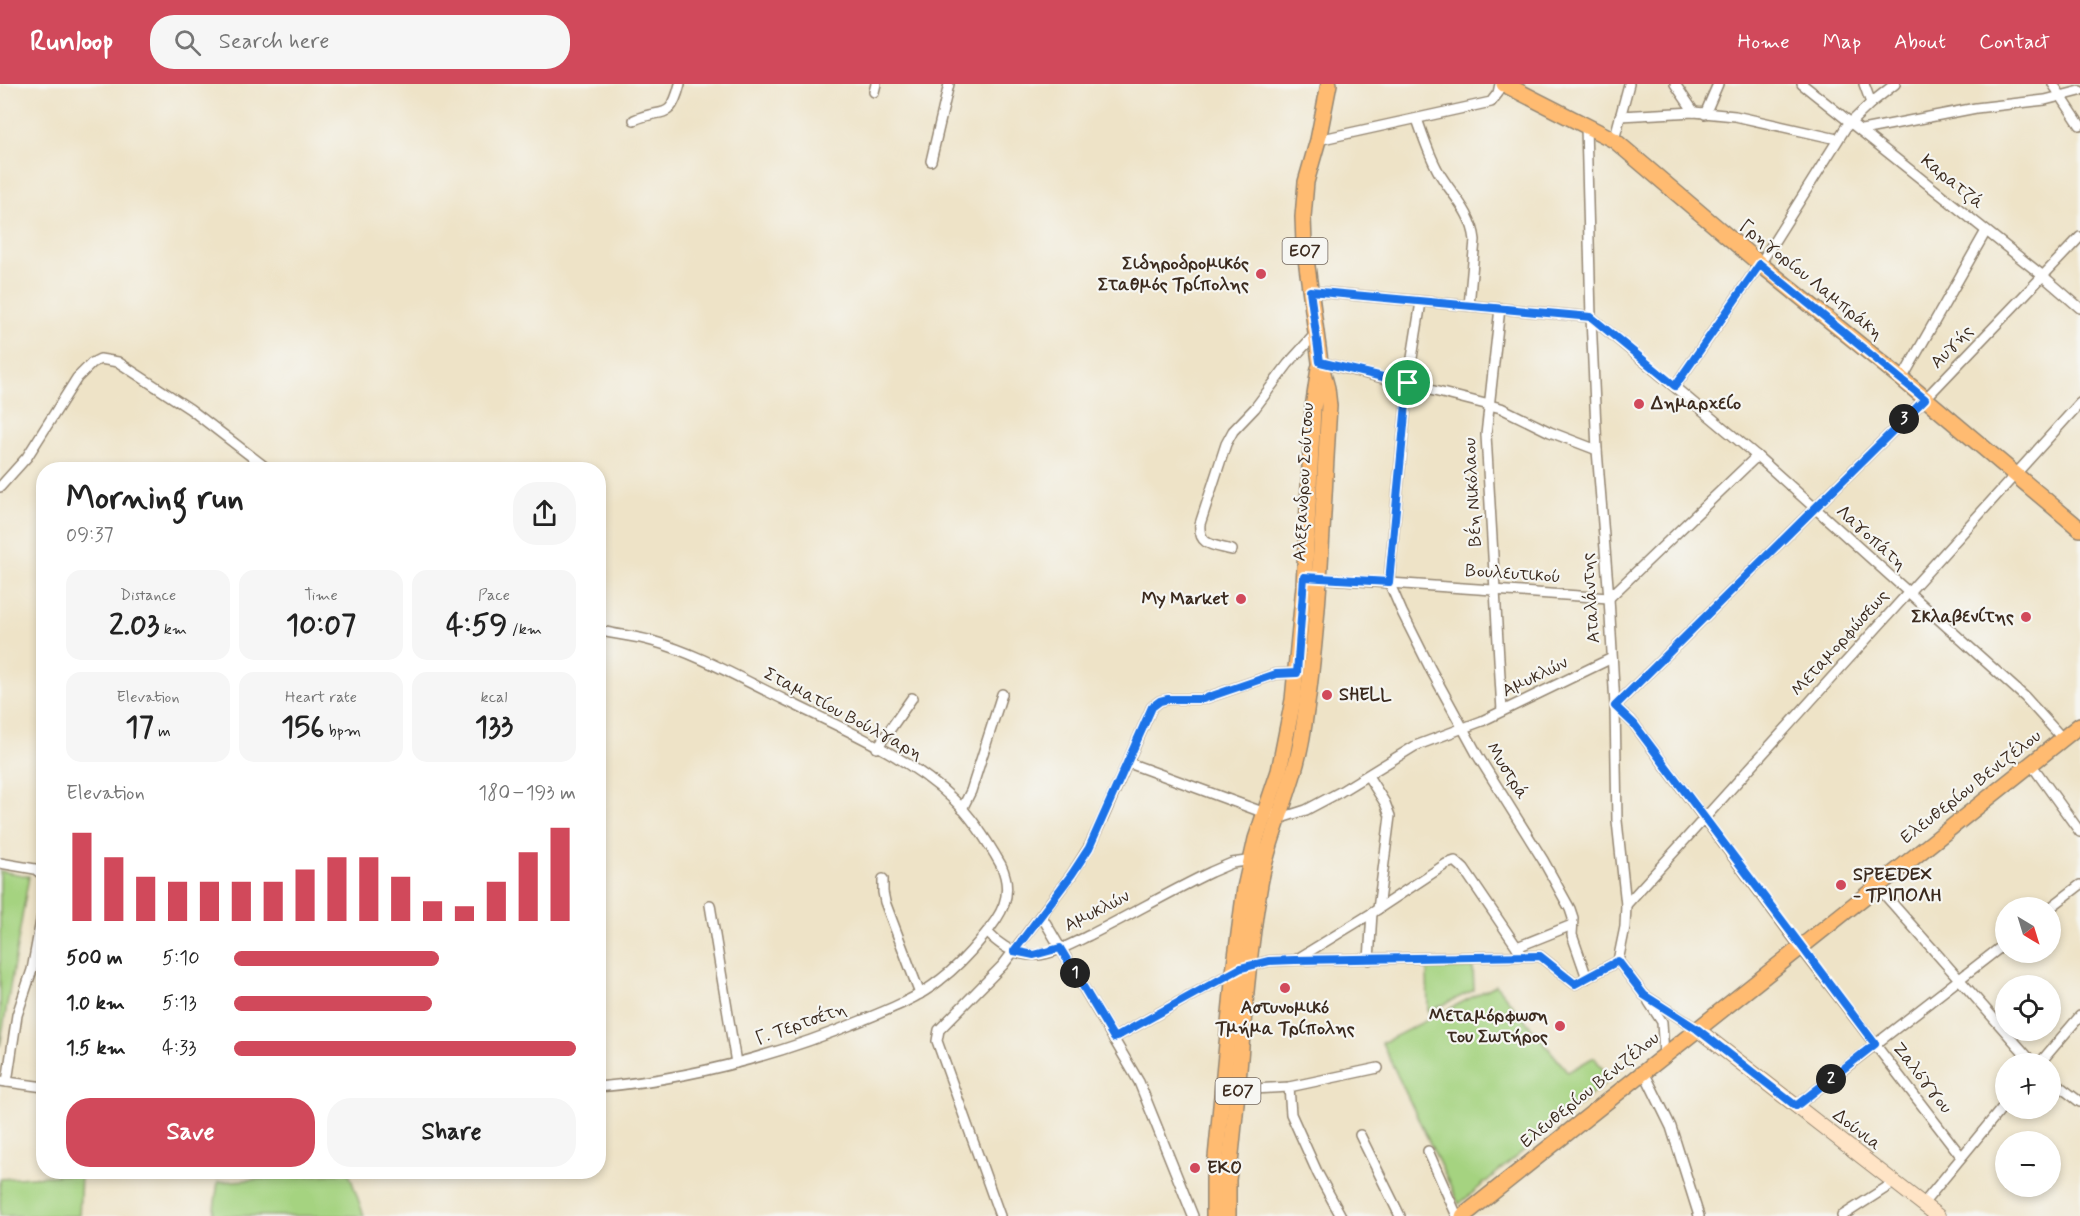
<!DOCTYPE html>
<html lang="en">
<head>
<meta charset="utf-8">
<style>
	:root { --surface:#fff; --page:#f6f6f6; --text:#222; --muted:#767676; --accent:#d1495b }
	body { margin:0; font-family:Mynerve,sans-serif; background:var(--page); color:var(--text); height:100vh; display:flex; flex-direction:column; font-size:22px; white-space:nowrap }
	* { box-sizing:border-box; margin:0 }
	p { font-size:20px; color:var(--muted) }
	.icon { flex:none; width:33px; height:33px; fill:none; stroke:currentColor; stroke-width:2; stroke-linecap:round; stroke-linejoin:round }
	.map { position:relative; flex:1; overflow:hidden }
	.side { position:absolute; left:36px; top:378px; width:570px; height:717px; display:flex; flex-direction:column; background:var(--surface); border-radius:24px; box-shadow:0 3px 9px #0003 }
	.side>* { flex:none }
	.needle { width:39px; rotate:142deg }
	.controls { position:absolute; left:1995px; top:813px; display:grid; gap:12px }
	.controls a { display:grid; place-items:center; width:66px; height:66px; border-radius:50%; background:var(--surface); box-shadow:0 3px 9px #0003; font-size:30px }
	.pin { position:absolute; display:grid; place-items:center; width:51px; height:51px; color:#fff; margin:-26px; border:3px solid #fff; border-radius:50%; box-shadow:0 2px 6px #0007 }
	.km { position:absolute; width:30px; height:30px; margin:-15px; border-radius:50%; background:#222; color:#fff; font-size:16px; line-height:30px; text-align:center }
	.round { display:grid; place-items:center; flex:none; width:63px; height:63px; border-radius:24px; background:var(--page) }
	.headline { display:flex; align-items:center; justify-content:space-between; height:102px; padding:0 30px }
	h1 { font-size:33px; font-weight:700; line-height:45px }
	.figures { display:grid; grid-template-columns:repeat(3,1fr); gap:9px; height:102px; padding:6px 30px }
	.figures div { display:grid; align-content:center; border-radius:15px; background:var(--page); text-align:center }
	.figures b { font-size:30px; font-weight:700 }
	.figures small { font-size:16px; font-weight:400 }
	.figures p { font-size:16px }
	.chart { height:168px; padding:12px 30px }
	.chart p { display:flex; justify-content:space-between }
	.chart svg { width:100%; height:108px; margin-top:6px; stroke:var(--accent); stroke-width:6 }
	.primary-button { display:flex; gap:12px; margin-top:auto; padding:12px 30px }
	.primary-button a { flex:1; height:69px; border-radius:24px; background:var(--accent); color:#fff; font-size:24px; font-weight:700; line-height:69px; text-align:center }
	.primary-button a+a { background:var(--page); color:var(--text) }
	ul { padding:0 30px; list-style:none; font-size:20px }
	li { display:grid; grid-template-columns:96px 72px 1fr; align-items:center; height:45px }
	li i { height:15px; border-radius:8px; background:var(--accent) }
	header { display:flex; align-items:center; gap:36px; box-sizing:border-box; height:84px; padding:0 30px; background:var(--accent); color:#fff }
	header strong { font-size:28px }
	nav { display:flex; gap:33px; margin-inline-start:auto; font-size:21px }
	.search { width:420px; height:54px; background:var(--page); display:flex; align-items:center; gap:15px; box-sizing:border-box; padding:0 21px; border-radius:24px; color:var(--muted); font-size:22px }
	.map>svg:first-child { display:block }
	.green { fill:#a5d380; stroke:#707e4f; stroke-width:1.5 }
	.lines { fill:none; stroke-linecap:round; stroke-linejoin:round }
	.street-casing { stroke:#948672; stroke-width:12 }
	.secondary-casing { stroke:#948672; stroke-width:16 }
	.primary-casing { stroke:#948672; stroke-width:18 }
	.street { stroke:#fff; stroke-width:9 }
	.secondary { stroke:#ffe4c6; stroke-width:14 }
	.primary { stroke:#ffbb71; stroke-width:15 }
	.route-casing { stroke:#fff; stroke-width:12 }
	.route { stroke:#1a73e8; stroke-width:8 }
	.poi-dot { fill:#d1495b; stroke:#f6f6f2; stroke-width:2 }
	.labels { text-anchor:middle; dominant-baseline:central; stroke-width:4.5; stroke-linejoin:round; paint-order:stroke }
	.shield { fill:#f6f6f2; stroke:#73675e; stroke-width:1.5 }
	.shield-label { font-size:16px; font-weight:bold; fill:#3b2a1e }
	.street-label { font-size:18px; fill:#3b2a1e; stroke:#f6f6f2 }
	.poi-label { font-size:18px; font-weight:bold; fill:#3b2a1e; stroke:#f6f6f2; text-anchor:end }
</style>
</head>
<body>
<header>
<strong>Runloop</strong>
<div class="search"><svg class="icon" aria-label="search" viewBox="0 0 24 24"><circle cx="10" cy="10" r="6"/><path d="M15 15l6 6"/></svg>Search here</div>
<nav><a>Home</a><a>Map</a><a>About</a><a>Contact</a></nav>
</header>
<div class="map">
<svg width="2080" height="1132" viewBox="0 0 2080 1132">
	<rect width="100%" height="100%" fill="#f6f6f2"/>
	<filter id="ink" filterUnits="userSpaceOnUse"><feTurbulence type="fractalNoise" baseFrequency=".0167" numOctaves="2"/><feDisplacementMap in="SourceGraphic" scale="12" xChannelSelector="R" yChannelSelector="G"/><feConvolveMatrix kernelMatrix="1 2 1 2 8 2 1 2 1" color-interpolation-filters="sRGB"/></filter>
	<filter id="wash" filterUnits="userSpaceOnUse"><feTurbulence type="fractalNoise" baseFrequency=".008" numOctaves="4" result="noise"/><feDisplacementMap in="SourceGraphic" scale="24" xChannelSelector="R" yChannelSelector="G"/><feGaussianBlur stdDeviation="1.35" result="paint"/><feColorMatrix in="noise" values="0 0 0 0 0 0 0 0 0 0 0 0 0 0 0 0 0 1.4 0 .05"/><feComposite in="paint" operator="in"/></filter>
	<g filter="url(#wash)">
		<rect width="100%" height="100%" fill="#eee3c7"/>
		<g class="green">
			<polygon points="0,787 29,792 0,962"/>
			<polygon points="1473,884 1474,906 1428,928 1427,885"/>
			<polygon points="1496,901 1568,988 1594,973 1610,995 1459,1120 1382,959"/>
			<polygon points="349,1089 364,1132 213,1132 218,1098"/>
			<polygon points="81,1090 79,1132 0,1132 0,1095"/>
		</g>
	</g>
	<g filter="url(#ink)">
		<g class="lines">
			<g class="street-casing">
				<g id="street">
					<polyline points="1675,0 1694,28"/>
					<polyline points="1802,0 2043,192 2080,224"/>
					<polyline points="1864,0 1871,19"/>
					<polyline points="2053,0 2080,41"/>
					<polyline points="874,8 876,0"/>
					<polyline points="1705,30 1718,0"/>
					<polyline points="1620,32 1694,28 1735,32 1837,55"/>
					<path d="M1417 35C1423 52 1429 71 1438 87 1451 110 1472 128 1475 156L1469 222"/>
					<path d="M634 36C663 23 670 39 680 0"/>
					<polyline points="1586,42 1591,233 1597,366 1609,514 1615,622 1617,737 1626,821 1625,843 1618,877 1644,911 1697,945"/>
					<polyline points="1862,46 1976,24 2045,16 2080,7"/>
					<polyline points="1318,56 1491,18 1498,9 1500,0"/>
					<polyline points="1614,56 1629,0"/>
					<polyline points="931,77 949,0"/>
					<polyline points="1310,207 1591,233 1757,372 2025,613 2063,655"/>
					<polyline points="1421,218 1408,299 1389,498 1402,528 1431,586 1478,672 1543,776 1570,825 1573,834 1572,851 1587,894"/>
					<polyline points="1500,224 1486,351 1502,627"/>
					<polyline points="1320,278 1501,324 1550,348 1597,366"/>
					<polyline points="1902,295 1986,147"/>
					<polyline points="1675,302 1760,180 1846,43 1871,19 1895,0"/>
					<polyline points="0,403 27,373 77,294 92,279 100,275 118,278 190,325 269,386"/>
					<path d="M1232 466C1214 461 1198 462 1200 440L1226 360 1233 347 1255 324 1288 280 1316 249"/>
					<polyline points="1316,494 1609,514 1757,372"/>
					<path d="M598 546C616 551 635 552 652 557 699 570 741 595 785 616 841 644 907 671 953 715 972 733 988 758 1001 781 1015 811 1001 832 982 854 969 870 956 884 940 896 918 914 890 925 863 936 779 971 689 995 598 1003"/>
					<polyline points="1615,622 1925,315 2080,153"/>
					<polyline points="1615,622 1634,640 1800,863 1961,1072"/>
					<polyline points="877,664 912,614"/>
					<polyline points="1129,679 1265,729 1284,733 1306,726 1340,708 1415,662 1482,637 1612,574"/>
					<polyline points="2031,680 2080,748"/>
					<polyline points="1368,692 1385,719 1390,732 1378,825"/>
					<polyline points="962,725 971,707 1002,610"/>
					<polyline points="0,779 35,785 44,792"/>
					<polyline points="883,795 883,808 885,818 920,910"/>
					<polyline points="1877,802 2034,980"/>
					<polyline points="710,821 736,979"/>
					<polyline points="1626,821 2080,319"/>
					<polyline points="2050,824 2080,801"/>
					<polyline points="1372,829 1446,780 1455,777 1464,785 1523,872"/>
					<polyline points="1041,831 1139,998 1193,1132"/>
					<path d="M987 848C1000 862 1016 872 1036 871 1055 870 1075 858 1092 850 1132 830 1171 807 1211 788L1232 779 1253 776"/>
					<polyline points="1517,863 1572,841"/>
					<polyline points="1297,875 1372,829 1369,876"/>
					<polyline points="1649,918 1662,938 1664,972"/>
					<polyline points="1114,954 1241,884 1269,877 1295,876 1540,872 1575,900 1618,877"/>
					<polyline points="2039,980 2080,932"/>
					<polyline points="1644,988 1671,1043 1699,1132"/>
					<polyline points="2050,995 2080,1018"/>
					<polyline points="0,997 44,1003"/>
					<polyline points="7,998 17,931 32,886 44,820"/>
					<polyline points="1289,1003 1291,1030 1318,1090 1341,1132"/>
					<polyline points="1238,1006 1289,1003 1378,984"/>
					<polyline points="1796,1022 2006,859"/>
					<polyline points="1360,1051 1400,1132"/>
					<polyline points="1428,1067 1457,1132"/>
					<polyline points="1923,1120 2006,1019"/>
					<polyline points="1000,1132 937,957 939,946 1003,881 1072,790 1089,763 1103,734 1152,623 1160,617 1169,615 1203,615 1276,590 1297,589"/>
					<polyline points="1842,1132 1895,1098"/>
				</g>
			</g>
			<g class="secondary-casing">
				<polyline id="secondary" points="1697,945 1938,1132"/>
			</g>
			<g class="primary-casing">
				<g id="primary">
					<polyline points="1504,0 1614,56 1760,180 1902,295 2080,445"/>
					<polyline points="1214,1132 1214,1094 1234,888 1245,804 1256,755 1279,687 1293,616 1304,501 1313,324 1319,284"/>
					<path d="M1228 1132V1096C1240 1000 1243 902 1259 806 1267 754 1293 706 1302 653 1320 544 1322 432 1329 322L1327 304 1320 278 1304 160 1303 133 1306 98 1318 56 1329 0"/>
					<polyline points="1463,1132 2080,641"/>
				</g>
			</g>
			<use href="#street" class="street"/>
			<use href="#secondary" class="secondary"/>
			<use href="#primary" class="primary"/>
		</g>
	</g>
	<g class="lines" filter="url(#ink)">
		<g class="route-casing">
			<polygon id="route" points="1760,180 1925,315 1615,622 1634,640 1875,960 1796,1022 1697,945 1644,911 1618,877 1575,900 1540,872 1295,876 1269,877 1241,884 1114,954 1060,864 1034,871 1014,867 1072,790 1089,764 1152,623 1160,617 1168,615 1203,615 1276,590 1297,589 1304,493 1389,498 1408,299 1320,278 1310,207 1591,233 1675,302"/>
		</g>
		<use href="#route" class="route"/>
	</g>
	<g class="poi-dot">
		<circle cx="1261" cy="190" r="6"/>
		<circle cx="1639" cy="320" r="6"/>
		<circle cx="1241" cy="515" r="6"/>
		<circle cx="2026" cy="533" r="6"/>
		<circle cx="1327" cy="611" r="6"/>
		<circle cx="1841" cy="801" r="6"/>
		<circle cx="1285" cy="904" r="6"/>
		<circle cx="1560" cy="942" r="6"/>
		<circle cx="1195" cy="1084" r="6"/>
	</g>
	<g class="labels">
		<g class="shield">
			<rect x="1282.5" y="154" width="45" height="26" rx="4.5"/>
			<rect x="1215.5" y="994" width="45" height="26" rx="4.5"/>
		</g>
		<g class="shield-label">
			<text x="1305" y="167">ΕΟ7</text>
			<text x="1238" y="1007">ΕΟ7</text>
		</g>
		<g class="street-label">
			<text transform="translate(1952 98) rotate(39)">Καρατζά</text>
			<text transform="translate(1811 196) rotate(39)">Γρηγορίου Λαμπράκη</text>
			<text transform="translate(1952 263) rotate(-46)">Αυγής</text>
			<text transform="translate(1304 398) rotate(-87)">Αλεξανδρου Σούτσου</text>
			<text transform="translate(1473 408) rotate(-93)">Βέη Νικόλαου</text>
			<text transform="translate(1871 454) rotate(42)">Λαγοπάτη</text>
			<text transform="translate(1513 490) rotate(4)">Βουλευτικού</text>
			<text transform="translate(1591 514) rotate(-94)">Αταλάντης</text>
			<text transform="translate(1840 559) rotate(-48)">Μεταμορφώσεως</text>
			<text transform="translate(1535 593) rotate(-26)">Αμυκλών</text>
			<text transform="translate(843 630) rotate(28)">Σταματίου Βούλγαρη</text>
			<text transform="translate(1507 687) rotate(58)">Μυστρά</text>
			<text transform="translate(1971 703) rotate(-38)">Ελευθερίου Βενιζέλου</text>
			<text transform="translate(1097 827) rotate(-27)">Αμυκλών</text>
			<text transform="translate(801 940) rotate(-19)">Γ. Τερτσέτη</text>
			<text transform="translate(1922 994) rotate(52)">Ζαλόγγου</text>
			<text transform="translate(1590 1006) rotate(-39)">Ελευθερίου Βενιζέλου</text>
			<text transform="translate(1857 1046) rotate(38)">Δούνια</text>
		</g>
		<g class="poi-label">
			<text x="1249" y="180">Σιδηροδρομικός<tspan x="1249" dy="21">Σταθμός Τρίπολης</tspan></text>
			<text x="1651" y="320" text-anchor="start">Δημαρχείο</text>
			<text x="1229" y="515">My Market</text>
			<text x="2014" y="533">Σκλαβενίτης</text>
			<text x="1339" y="611" text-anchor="start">SHELL</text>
			<text x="1853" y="791" text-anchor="start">SPEEDEX<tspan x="1853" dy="21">- ΤΡΙΠΟΛΗ</tspan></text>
			<text x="1285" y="924" text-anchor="middle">Αστυνομικό<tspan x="1285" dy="21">Τμήμα Τρίπολης</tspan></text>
			<text x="1548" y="932">Μεταμόρφωση<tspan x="1548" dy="21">του Σωτήρος</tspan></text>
			<text x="1207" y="1084" text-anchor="start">EKO</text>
		</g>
	</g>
</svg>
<div class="controls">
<a><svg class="needle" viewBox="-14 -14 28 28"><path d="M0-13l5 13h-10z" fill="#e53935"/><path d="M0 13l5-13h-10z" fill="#767676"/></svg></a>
<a><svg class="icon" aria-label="locate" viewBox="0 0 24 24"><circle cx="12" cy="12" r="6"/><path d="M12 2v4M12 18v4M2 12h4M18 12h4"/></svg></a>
<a>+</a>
<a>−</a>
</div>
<div class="pin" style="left:1408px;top:299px;background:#1e9e55"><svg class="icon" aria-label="arrive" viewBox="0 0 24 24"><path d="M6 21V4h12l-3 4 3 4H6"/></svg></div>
<b class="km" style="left:1075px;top:889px">1</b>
<b class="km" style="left:1831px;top:995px">2</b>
<b class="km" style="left:1904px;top:335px">3</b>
<section class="side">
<div class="headline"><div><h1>Morning run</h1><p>09:37</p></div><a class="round"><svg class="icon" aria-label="share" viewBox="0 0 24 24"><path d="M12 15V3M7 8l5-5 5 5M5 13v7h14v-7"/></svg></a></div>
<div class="figures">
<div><p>Distance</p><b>2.03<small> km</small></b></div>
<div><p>Time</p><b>10:07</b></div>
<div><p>Pace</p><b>4:59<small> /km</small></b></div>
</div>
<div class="figures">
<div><p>Elevation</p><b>17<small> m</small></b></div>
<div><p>Heart rate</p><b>156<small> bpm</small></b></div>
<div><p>kcal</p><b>133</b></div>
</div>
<div class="chart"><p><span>Elevation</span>180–193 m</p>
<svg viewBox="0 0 160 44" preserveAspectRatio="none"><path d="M5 44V8M15 44V18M25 44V26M35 44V28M45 44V28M55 44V28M65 44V28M75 44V23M85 44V18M95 44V18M105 44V26M115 44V36M125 44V38M135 44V28M145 44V16M155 44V6"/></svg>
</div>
<ul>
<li><b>500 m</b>5:10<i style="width:60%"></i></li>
<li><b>1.0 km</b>5:13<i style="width:58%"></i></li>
<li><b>1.5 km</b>4:33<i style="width:100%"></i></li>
</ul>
<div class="primary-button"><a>Save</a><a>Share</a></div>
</section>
</div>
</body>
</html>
